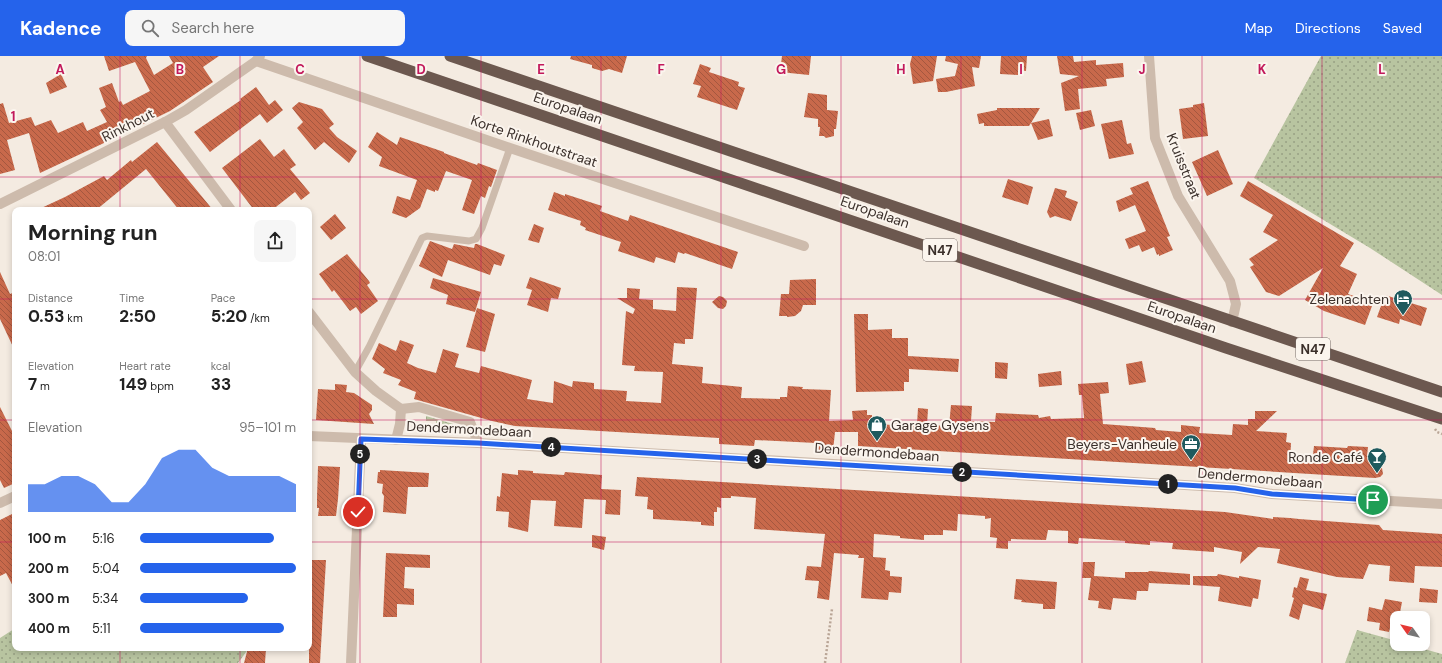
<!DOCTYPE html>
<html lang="en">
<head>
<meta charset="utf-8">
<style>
	:root { --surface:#fff; --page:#f6f6f6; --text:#222; --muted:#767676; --accent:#2563eb }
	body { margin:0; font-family:"DM Sans",sans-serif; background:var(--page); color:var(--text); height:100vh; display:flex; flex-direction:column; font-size:15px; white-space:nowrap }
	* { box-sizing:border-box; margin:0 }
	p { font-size:13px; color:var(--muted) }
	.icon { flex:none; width:22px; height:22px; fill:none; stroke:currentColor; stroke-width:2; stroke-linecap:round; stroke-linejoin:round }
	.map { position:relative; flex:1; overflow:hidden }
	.drawer { position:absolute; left:12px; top:151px; width:300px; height:444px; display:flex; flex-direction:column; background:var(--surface); border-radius:8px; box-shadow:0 2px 6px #0003 }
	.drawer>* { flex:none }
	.needle { width:26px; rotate:304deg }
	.controls { position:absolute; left:1390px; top:555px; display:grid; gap:8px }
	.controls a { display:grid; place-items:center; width:40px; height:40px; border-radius:8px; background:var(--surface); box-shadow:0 2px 6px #0003; font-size:20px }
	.pin { position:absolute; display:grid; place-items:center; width:34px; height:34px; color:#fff; margin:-17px; border:2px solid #fff; border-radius:50%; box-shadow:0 1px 4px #0007 }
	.km { position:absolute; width:20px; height:20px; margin:-10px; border-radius:50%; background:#222; color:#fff; font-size:11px; line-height:20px; text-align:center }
	.round { display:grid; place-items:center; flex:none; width:42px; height:42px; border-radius:8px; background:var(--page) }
	.headline { display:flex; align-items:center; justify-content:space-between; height:68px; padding:0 16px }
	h1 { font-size:22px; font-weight:700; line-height:30px }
	.figures { display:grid; grid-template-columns:repeat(3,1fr); gap:6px; height:68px; padding:4px 16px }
	.figures div { display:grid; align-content:center }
	.figures b { font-size:17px; font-weight:700 }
	.figures small { font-size:11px; font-weight:400 }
	.figures p { font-size:11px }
	.chart { height:112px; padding:8px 16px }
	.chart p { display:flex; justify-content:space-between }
	.chart svg { width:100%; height:72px; margin-top:4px; fill:var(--accent); opacity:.7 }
	ul { padding:0 16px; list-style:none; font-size:13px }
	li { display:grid; grid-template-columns:64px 48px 1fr; align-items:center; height:30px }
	li i { height:10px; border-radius:5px; background:var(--accent) }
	header { display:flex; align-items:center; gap:24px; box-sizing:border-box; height:56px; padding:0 20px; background:var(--accent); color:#fff }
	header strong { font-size:19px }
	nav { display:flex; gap:22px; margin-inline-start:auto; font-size:14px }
	.search { width:280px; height:36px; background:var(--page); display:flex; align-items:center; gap:10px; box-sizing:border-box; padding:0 14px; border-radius:8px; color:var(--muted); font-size:15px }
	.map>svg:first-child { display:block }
	.grass { fill:url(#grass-dots) }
	.building { fill:url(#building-back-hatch) }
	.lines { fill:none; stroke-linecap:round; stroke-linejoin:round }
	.path { stroke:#b9a596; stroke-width:2.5; stroke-dasharray:2 2; stroke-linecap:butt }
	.service { stroke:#cdbbac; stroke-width:7 }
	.minor { stroke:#cdbbac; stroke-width:10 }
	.tertiary { stroke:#cdbbac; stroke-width:10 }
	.trunk { stroke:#6c584f; stroke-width:11 }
	.route-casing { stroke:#fff; stroke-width:8 }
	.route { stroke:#2563eb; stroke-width:5 }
	.grid { fill:none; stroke:#c2185b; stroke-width:1; stroke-opacity:0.55 }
	.labels { text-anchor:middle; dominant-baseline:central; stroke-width:4; stroke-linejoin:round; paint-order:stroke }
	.shield { fill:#fbf5ee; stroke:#756b66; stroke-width:1 }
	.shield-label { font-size:13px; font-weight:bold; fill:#3b302b }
	.street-label { font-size:14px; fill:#3b302b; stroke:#fbf5ee }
	.poi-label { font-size:14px; fill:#3b302b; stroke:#fbf5ee; text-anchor:end }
	.grid-label { font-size:13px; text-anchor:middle; font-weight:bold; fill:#c2185b; stroke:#fbf5ee; stroke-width:4; stroke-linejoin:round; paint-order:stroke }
</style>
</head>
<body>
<header>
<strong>Kadence</strong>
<div class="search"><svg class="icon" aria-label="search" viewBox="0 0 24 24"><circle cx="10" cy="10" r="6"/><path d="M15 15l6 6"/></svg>Search here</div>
<nav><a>Map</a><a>Directions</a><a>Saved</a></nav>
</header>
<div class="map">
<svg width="1442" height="607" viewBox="0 0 1442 607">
	<defs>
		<pattern id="grass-dots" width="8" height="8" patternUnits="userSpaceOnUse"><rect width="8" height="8" fill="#b8c4a0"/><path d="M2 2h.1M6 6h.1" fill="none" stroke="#97a083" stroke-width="1.8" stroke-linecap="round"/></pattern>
		<pattern id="building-back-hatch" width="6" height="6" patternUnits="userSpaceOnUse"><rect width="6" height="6" fill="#c8694b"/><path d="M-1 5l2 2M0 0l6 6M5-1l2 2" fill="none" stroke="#a4573f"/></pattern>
	</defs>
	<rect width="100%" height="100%" fill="#f4ebe1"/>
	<g class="grass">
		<polygon points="1321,0 1442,0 1442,239 1370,192 1254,122"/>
		<polygon points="426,360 460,370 466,367 470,374 436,371 436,365 426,365"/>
		<polygon points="14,573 15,592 249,592 238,607 0,607 0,582"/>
		<polygon points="1357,574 1397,585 1397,588 1406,588 1442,598 1442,607 1345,607"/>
	</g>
	<g class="building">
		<polygon points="104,0 147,0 146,2 154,19 173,7 169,0 219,0 203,11 213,26 170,55 121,79 40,117 29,77 7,84 15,114 0,118 0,48 3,47 9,67 31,61 35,70 51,64 58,77 83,66 87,75 107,66 100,54 106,51 99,32 112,27 119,46 121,45 123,49 150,35 135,6 109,15"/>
		<polygon points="571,0 627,0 622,17 609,13 602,15 592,12 592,9 570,3"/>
		<polygon points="782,0 811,0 809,19 780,16"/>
		<polygon points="912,0 937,0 933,25 913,28 910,8"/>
		<polygon points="946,0 981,0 979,12 972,11 975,30 946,36 938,36 936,23 955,20 958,8 945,5"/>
		<polygon points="1001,0 1027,0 1026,15 1018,14 1018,19 1000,18"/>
		<polygon points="1057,0 1073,0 1074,6 1096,4 1096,9 1123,7 1124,21 1106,23 1107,30 1078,33 1080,53 1065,55 1061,27 1079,20 1060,18"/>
		<polygon points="700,8 711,12 709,16 739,26 738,30 745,32 737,54 697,41 701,30 693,28"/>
		<polygon points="61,18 67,31 50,38 46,27"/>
		<polygon points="256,31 269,49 275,44 283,54 267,67 260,58 210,96 194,76 241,44 240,43"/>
		<polygon points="808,37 827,39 827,54 838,55 836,73 834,73 834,80 826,82 824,80 819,80 820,71 818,71 818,63 804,61"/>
		<polygon points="299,46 322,53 334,68 329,72 337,81 357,95 349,107 324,86 315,94 297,72 303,66 292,52"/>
		<polygon points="1204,47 1208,80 1183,83 1179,53 1193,51 1193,49"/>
		<polygon points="997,52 1040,52 1031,67 1049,63 1053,80 1038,84 1031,67 1029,70 984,70 984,67 979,68 977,58 997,54"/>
		<polygon points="1091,54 1095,70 1080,74 1076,57"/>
		<polygon points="1122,64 1127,88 1131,87 1134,98 1109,103 1101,68"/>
		<polygon points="377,76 397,89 400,81 444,96 444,97 477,109 478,107 497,114 491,131 489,130 485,142 481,140 474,158 462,154 472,124 446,115 438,135 435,134 435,136 427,133 420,152 406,162 392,157 397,140 410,144 417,124 379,110 382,101 368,91"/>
		<polygon points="260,83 274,101 284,93 296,109 290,113 310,137 301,144 295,136 272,154 254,154 222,112"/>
		<polygon points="157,86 213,154 179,154 146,113 96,154 37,154 65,141 104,120 107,124 131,104 132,106"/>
		<polygon points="1218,94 1233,128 1207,140 1192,106"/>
		<polygon points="1008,123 1033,131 1028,149 1002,141"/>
		<polygon points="1148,125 1170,180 1167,181 1173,194 1159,200 1159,198 1157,199 1154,191 1142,196 1139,189 1129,193 1125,183 1146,175 1135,149 1119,156 1116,145 1133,138 1130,132"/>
		<polygon points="1248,125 1354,187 1340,210 1357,218 1348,238 1357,241 1356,245 1372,250 1365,269 1324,255 1305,244 1323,212 1279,240 1266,236 1250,211 1254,209 1249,203 1278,184 1263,176 1273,159 1240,140"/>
		<polygon points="1055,132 1067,135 1065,141 1078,146 1071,165 1055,160 1050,162 1047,156"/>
		<polygon points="554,136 565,140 565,138 602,150 600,155 628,165 630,159 738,196 732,213 685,197 684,198 678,196 675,207 656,201 654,207 618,195 621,186 585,174 586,172 580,169 581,165 548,154"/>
		<polygon points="335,158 346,172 331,184 320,171"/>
		<polygon points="534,168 544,172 539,187 528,184"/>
		<polygon points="430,185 452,193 454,188 474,192 475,188 477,188 505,199 501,210 494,208 490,219 448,204 442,221 419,210"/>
		<polygon points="347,198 369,225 370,227 367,229 378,245 361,258 356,251 350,255 334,234 332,236 319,218"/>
		<polygon points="0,216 10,238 15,236 15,295 0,263"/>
		<polygon points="530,221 561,232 558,243 551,242 548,256 527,249 532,234 526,232"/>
		<polygon points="433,222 481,236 475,256 446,248 448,239 430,232"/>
		<polygon points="816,223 816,249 803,249 801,255 795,260 787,261 787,260 779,260 781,238 789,238 790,224"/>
		<polygon points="677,231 697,232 693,283 685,283 685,288 674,287 672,308 703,311 702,327 742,331 741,342 780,343 780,341 787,341 788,330 803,331 802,333 831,334 829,365 853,364 852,355 867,354 867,359 872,359 872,368 895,369 895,367 917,368 918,352 928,353 927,369 949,370 951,349 972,350 971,365 995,366 996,357 1038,359 1039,362 1050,360 1051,363 1084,362 1082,339 1079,339 1078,328 1108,326 1109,337 1100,338 1103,368 1155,372 1156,374 1181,376 1181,369 1200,371 1199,377 1232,379 1233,368 1248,369 1248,363 1255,363 1255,355 1277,355 1256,375 1287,377 1286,386 1291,387 1290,405 1312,407 1314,390 1347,392 1348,390 1368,391 1367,400 1379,401 1379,409 1382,412 1383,418 1380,421 1375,422 858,390 858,376 835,376 833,395 816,394 816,387 755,384 754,390 719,388 719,382 515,370 492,365 414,343 416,336 398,329 401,324 383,317 385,313 372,303 379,287 396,295 400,284 414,289 407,307 418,312 436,317 443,293 459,298 455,311 479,317 481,310 532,324 527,343 553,347 554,325 572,331 573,325 594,327 594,333 627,335 626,345 661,347 663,316 634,315 635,310 622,309 626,255 633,258 635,253 617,242 627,242 627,232 640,233 639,243 653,244 653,253 676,255"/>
		<polygon points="1385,239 1427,252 1421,270 1400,263 1399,268 1377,261"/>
		<polygon points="719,240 723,241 727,245 726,250 723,253 718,252 712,246"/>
		<polygon points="477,252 495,258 485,296 466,291"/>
		<polygon points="854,258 868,258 868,274 892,273 892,282 908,282 908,300 959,303 958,316 909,313 909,326 904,326 904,335 856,336"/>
		<polygon points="1142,305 1146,326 1129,329 1126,308"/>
		<polygon points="995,306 1008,307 1007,323 995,322"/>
		<polygon points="1061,315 1062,329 1039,331 1038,318"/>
		<polygon points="335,328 347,329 346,336 354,337 372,349 372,354 369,358 374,368 316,364 318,333 335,334"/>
		<polygon points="0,351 15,381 15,427 4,432 0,424"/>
		<polygon points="318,410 340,411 338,443 336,460 318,460 319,452 317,452 317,441"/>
		<polygon points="380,414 429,417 428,431 408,431 406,458 383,456 384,440 382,437 383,428 377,427 378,416 380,416"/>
		<polygon points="518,414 533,415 533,417 564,419 565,416 602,419 601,433 621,434 620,459 605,458 606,444 584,443 582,472 554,470 556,445 531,444 528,476 508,471 509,456 496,455 497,440 500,441 502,417 518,419"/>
		<polygon points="637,421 1225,456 1273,463 1273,461 1290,462 1299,463 1379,469 1383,474 1442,478 1442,511 1415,510 1414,527 1389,525 1390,510 1369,508 1363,523 1337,521 1277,507 1280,493 1258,491 1240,508 1242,496 1214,491 1214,496 1172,493 1173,487 1150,485 1150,489 1125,487 1125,485 1079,482 1078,488 1068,487 1068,475 1048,474 1046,484 1011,483 1011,485 1008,485 1008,493 996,492 997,482 990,481 991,462 985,463 985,460 958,458 957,475 943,474 943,479 924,479 924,484 900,482 900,480 874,478 873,501 886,502 885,514 890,515 890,520 902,521 901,537 889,536 888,544 861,542 864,502 858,502 859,499 834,497 829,544 817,542 819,525 805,524 807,510 821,511 825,478 754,473 756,442 731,440 731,442 721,442 721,452 717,451 717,456 714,456 714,470 701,469 701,466 653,463 653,454 647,453 648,441 635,440"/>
		<polygon points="12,458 15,464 15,534 6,517 0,520 0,464"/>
		<polygon points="592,479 606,481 604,494 592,491"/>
		<polygon points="386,497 430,499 430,512 405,511 404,532 414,533 414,549 397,548 397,561 383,561"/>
		<polygon points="309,504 326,504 320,607 309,607"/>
		<polygon points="1083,506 1095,506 1094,520 1125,522 1125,516 1148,516 1149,515 1190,518 1190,529 1149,527 1148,535 1137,535 1136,544 1113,542 1111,554 1098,552 1099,545 1088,544 1091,522 1082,522"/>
		<polygon points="1218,518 1239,522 1239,520 1261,524 1258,543 1253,542 1251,551 1218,545 1220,531 1193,529 1193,520 1217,520"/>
		<polygon points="1300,521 1309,523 1306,534 1327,538 1323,554 1303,548 1299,564 1289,560 1294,542 1292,541 1294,531 1297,532"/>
		<polygon points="1016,523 1057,526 1055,553 1043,553 1043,548 1021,546 1022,544 1014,543"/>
		<polygon points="1420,532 1438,534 1437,547 1419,546"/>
		<polygon points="1385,543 1402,546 1399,562 1397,562 1397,573 1390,572 1389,576 1379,574 1380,567 1367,565 1369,551 1382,554"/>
		<polygon points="248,592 266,592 265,607 244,607"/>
	</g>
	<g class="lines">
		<g class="path">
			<polyline points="1435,373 1437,376 1442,378"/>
			<polyline points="825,607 832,553"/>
		</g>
		<polyline class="service" points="355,316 369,291 422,182 427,180 469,185 476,183 482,172 510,92"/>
		<g class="minor">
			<polyline points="1149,0 1155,82 1178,140 1230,225 1236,248 1232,266"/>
			<polyline points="256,5 510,92 804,190"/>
			<polyline points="165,66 231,154"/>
			<polyline points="0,148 165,66 186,54 256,5 260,0"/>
			<polyline points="309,256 355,316 376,335 401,353 400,368 396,384"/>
			<polyline points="401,353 419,351 470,366 478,387"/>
			<polyline points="351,607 361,383"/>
		</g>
		<g class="tertiary">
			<polyline points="309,380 478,387 1235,432 1272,438 1442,448"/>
			<polyline points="0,447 15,440"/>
		</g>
		<g class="trunk">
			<polyline points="367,0 1226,292 1442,363"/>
			<polyline points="450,0 1442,336"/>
		</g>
	</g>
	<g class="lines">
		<g class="route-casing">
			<polyline id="route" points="358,456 361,383 478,387 1235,432 1272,438 1373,444"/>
		</g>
		<use href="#route" class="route"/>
	</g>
	<path class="grid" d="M120 0V154M240 0V154M360 0V607M481 0V607M601 0V607M721 0V607M841 0V607M961 0V607M1082 0V607M1202 0V607M1322 0V607M0 121H1442M0 243H15M309 243H1442M0 364H15M309 364H1442M0 486H15M309 486H1442M120 592V607M240 592V607"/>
	<defs>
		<g id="hotel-pin" transform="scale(1)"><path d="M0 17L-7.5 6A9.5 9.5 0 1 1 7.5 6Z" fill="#1f5a5e" stroke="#fbf5ee"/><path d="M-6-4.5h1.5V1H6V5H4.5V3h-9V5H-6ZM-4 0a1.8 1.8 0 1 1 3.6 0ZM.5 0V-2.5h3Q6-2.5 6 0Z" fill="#fff"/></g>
		<g id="shop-pin" transform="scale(1)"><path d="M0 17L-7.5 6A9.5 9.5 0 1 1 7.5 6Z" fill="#1f5a5e" stroke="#fbf5ee"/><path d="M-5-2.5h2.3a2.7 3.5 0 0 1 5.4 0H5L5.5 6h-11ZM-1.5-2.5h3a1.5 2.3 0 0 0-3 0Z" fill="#fff"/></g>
		<g id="office-pin" transform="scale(1)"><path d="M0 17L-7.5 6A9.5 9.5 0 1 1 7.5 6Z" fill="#1f5a5e" stroke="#fbf5ee"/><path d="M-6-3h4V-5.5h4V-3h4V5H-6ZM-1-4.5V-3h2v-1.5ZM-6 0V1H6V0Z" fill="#fff"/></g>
		<g id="bar-pin" transform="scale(1)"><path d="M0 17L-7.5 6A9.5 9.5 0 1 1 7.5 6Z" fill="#1f5a5e" stroke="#fbf5ee"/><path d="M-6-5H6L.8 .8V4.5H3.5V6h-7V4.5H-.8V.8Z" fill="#fff"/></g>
	</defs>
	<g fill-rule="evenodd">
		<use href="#hotel-pin" x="1403" y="243"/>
		<use href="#shop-pin" x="877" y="369"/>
		<use href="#office-pin" x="1191" y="388"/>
		<use href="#bar-pin" x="1377" y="401"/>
	</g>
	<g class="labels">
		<g class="shield">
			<rect x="923" y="183" width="34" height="22" rx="3"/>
			<rect x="1296" y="282" width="34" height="22" rx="3"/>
		</g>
		<g class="shield-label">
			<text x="940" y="194">N47</text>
			<text x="1313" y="293">N47</text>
		</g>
		<g class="street-label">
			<text transform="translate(568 52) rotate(19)">Europalaan</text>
			<text transform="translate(128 69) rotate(-27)">Rinkhout</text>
			<text transform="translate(534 85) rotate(19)">Korte Rinkhoutstraat</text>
			<text transform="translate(1184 110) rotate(68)">Kruisstraat</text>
			<text transform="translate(875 156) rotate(19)">Europalaan</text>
			<text transform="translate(1182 261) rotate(19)">Europalaan</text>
			<text transform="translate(469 373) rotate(3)">Dendermondebaan</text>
			<text transform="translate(877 396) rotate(4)">Dendermondebaan</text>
			<text transform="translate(1260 422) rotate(5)">Dendermondebaan</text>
		</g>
		<g class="poi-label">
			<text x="1389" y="243">Zelenachten</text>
			<text x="891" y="369" text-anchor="start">Garage Gysens</text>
			<text x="1177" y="388">Beyers-Vanheule</text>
			<text x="1363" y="401">Ronde Café</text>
		</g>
	</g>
	<g class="grid-label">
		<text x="60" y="18">A</text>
		<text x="180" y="18">B</text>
		<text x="300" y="18">C</text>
		<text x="421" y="18">D</text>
		<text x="541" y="18">E</text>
		<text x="661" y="18">F</text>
		<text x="781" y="18">G</text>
		<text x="901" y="18">H</text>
		<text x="1021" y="18">I</text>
		<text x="1142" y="18">J</text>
		<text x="1262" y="18">K</text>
		<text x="1382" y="18">L</text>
		<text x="13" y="65">1</text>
	</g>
</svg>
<div class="controls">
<a><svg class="needle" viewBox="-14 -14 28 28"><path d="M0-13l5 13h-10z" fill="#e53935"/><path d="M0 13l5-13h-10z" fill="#767676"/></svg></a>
</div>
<div class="pin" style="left:1373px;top:444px;background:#1e9e55"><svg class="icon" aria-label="arrive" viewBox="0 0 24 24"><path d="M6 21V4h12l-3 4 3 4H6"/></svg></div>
<div class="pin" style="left:358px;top:456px;background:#d93025"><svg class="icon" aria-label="check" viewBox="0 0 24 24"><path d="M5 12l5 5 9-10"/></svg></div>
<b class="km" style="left:1168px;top:428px">1</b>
<b class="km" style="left:962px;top:416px">2</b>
<b class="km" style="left:757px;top:403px">3</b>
<b class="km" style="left:551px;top:391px">4</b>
<b class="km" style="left:360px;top:398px">5</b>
<section class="drawer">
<div class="headline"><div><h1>Morning run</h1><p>08:01</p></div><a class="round"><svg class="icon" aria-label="share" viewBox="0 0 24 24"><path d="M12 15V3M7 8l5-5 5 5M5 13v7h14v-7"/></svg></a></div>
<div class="figures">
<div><p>Distance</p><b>0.53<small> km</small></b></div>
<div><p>Time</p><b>2:50</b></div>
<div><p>Pace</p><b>5:20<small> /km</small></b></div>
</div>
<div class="figures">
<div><p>Elevation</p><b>7<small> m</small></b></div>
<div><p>Heart rate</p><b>149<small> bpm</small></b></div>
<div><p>kcal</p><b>33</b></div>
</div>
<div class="chart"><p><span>Elevation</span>95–101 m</p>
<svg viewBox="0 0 160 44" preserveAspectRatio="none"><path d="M0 44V27L10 27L20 22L30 22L40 27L50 38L60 38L70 27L80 11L90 6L100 6L110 17L120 22L130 22L140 22L150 22L160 27V44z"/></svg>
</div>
<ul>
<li><b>100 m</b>5:16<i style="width:86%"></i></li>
<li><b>200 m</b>5:04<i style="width:100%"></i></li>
<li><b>300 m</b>5:34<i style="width:69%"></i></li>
<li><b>400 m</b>5:11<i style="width:92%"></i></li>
</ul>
</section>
</div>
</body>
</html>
